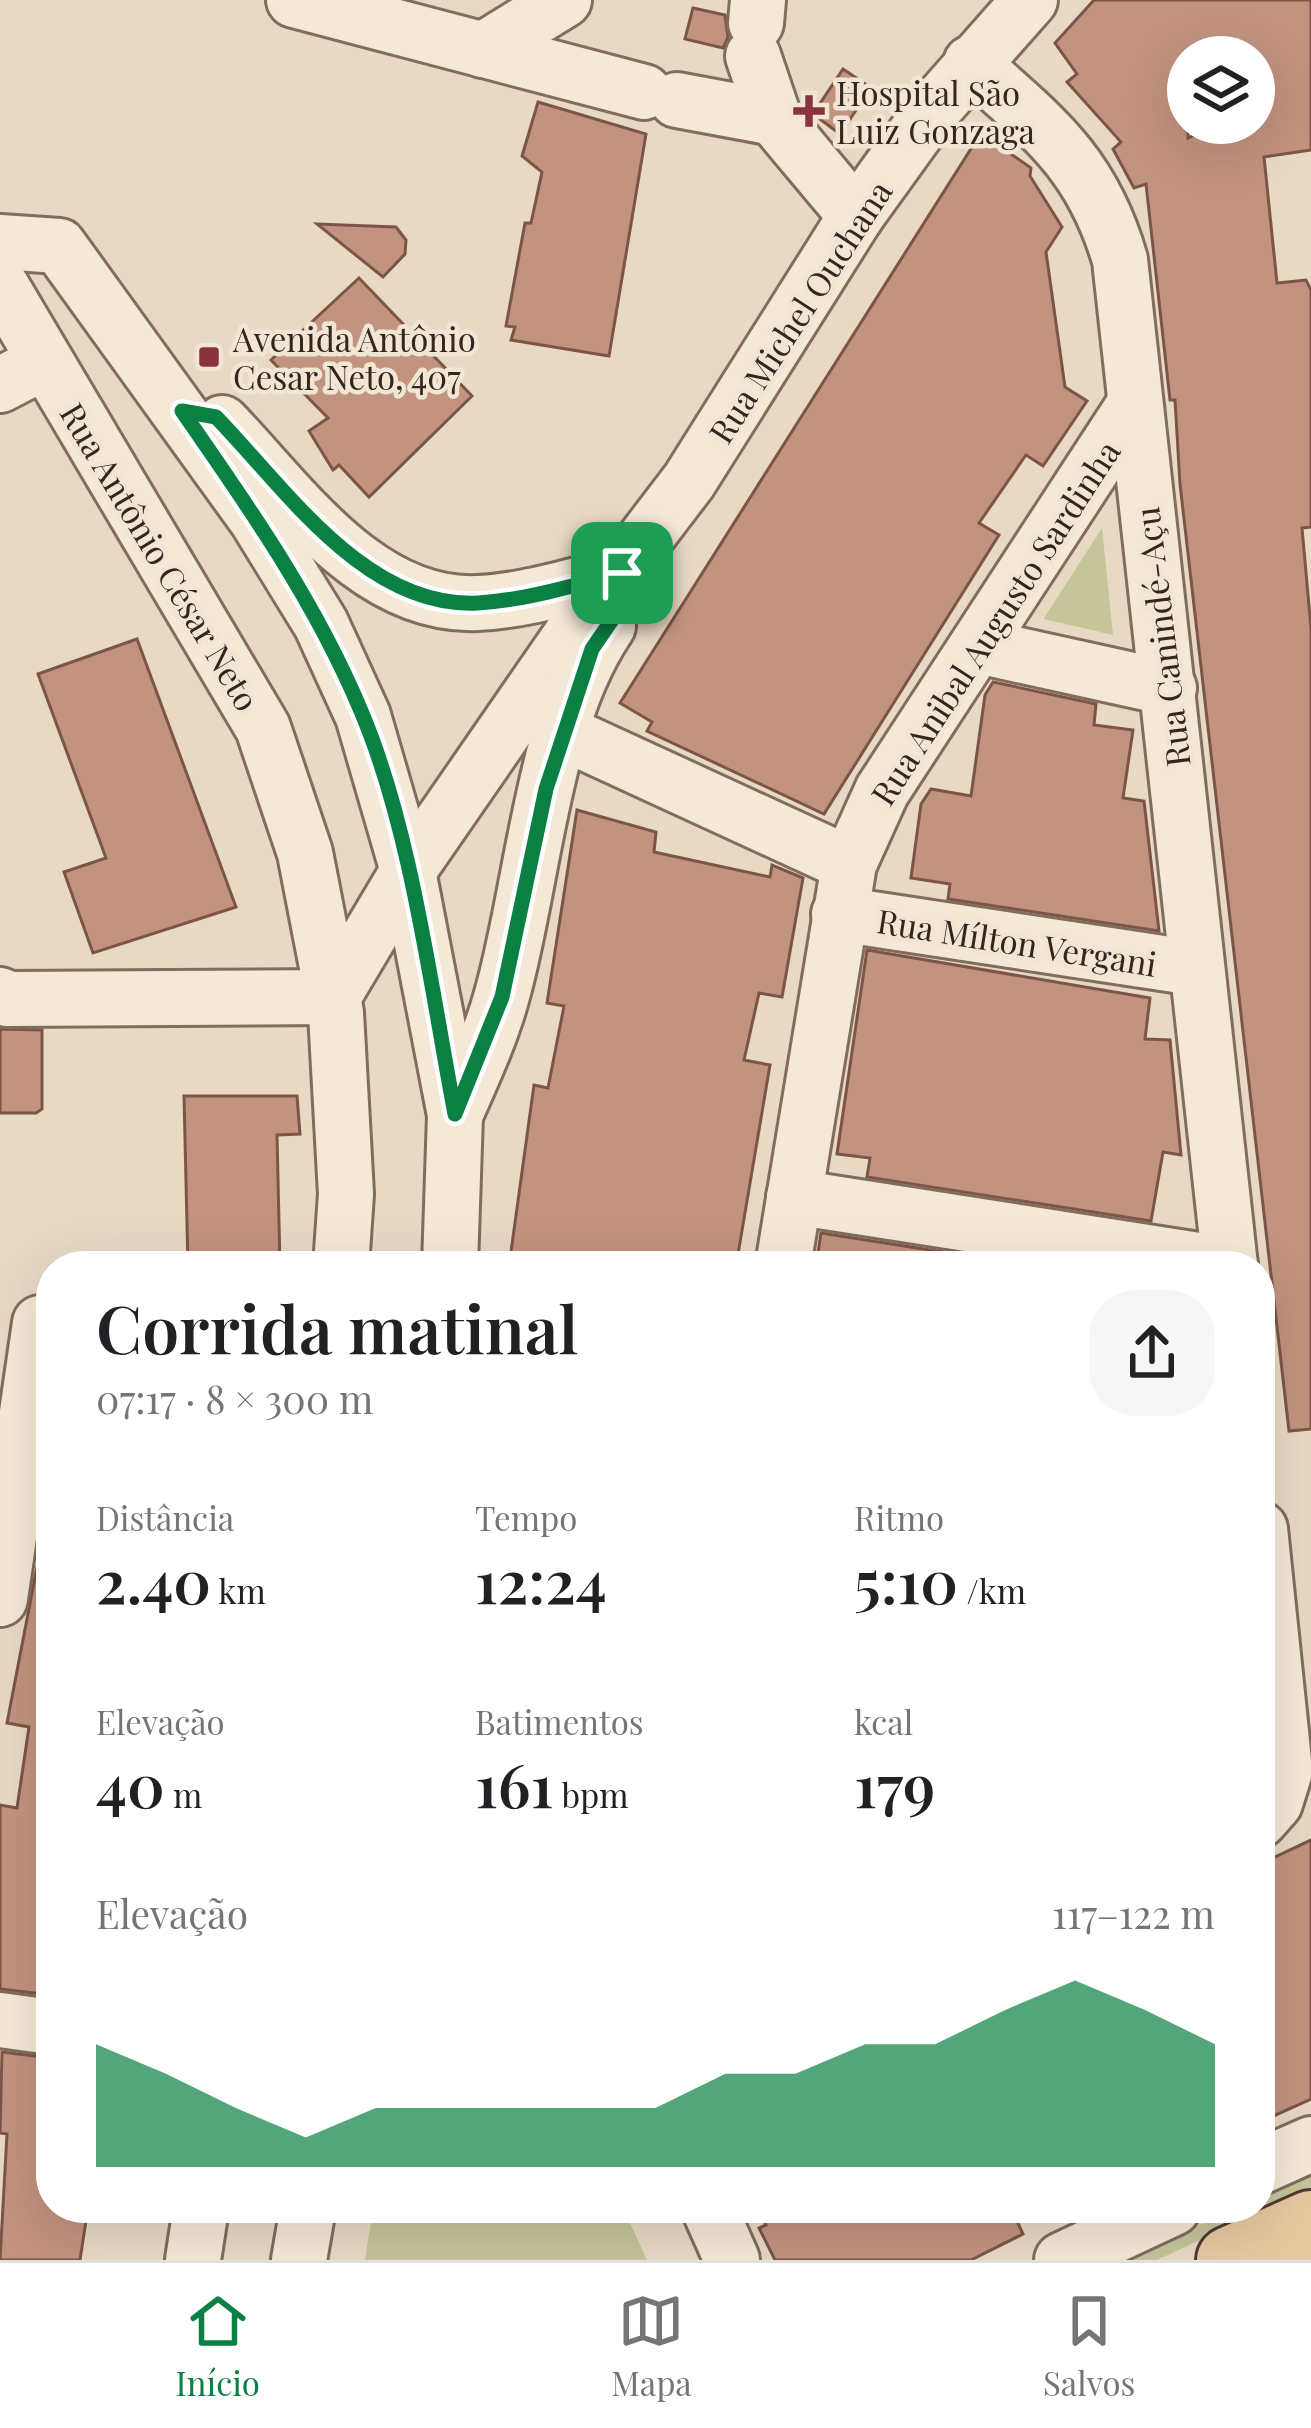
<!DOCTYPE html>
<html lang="pt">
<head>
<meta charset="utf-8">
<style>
	:root { --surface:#fff; --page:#f6f6f6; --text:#202124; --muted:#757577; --line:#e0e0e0; --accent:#0b8043 }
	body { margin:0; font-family:"Playfair Display",serif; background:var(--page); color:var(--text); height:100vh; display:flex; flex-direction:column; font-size:45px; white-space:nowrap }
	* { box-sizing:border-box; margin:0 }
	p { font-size:39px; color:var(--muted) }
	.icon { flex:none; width:66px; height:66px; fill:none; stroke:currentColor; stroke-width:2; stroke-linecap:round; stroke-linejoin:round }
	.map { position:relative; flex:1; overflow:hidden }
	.panel { position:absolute; left:36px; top:1251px; width:1239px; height:972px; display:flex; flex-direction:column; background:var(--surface); border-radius:48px; box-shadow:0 12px 48px #0002 }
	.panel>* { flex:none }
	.buttons { position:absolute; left:1167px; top:36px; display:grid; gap:24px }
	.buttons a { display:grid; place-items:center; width:108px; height:108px; border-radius:50%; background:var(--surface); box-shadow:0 12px 48px #0002; font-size:60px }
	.pin { position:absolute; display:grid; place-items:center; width:102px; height:102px; color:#fff; margin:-51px; border-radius:24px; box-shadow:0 6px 18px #0006 }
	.round { display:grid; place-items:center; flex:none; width:126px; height:126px; border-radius:48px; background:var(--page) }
	.overview { display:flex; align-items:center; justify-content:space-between; height:204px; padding:0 60px }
	h1 { font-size:66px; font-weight:600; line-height:90px }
	.stats { display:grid; grid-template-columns:repeat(3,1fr); gap:18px; height:204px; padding:12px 60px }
	.stats div { display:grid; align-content:center }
	.stats b { font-size:60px; font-weight:600 }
	.stats small { font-size:33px; font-weight:400 }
	.stats p { font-size:33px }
	.chart { height:336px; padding:24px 60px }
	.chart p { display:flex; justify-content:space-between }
	.chart svg { width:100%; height:216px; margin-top:12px; fill:var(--accent); opacity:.7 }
	.tab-bar { display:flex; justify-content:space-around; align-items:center; height:168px; border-top:3px solid var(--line); background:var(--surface); font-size:33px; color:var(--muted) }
	.tab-bar a { display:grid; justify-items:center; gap:6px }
	.tab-bar .active { color:var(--accent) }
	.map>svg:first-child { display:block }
	.green { fill:#c5c59a }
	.building { fill:#c2937f; stroke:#7d5546; stroke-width:3; fill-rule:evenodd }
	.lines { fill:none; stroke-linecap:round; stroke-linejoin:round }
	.minor-casing { stroke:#816c5d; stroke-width:60 }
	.major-casing { stroke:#4f3b31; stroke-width:72 }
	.minor { stroke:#f4e8d7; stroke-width:54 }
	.major { stroke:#e7c9a1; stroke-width:66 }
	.route-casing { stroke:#fff; stroke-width:24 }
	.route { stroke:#0b8043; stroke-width:15 }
	.poi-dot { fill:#88343f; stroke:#f1e5d3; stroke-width:4.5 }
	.labels { text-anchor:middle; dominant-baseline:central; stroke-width:9; stroke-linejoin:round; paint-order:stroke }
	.poi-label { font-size:33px; fill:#33261f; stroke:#f1e5d3; text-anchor:start }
	.street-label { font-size:33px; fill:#33261f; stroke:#f1e5d3 }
</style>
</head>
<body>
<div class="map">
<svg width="1311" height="2260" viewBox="0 0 1311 2260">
	<rect width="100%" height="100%" fill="#e8d9c5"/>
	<g class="green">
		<polygon points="1102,528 1113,635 1044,619 1044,618"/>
		<polygon points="1311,2172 1311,2188 1157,2260 1125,2260 1236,2208 1260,2208 1260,2196"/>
		<polygon points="373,2208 623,2208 647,2260 365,2260"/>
	</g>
	<g class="building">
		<path d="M1094 0H1311V150L1264 157 1277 283 1306 280 1311 290V527L1302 528 1311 628V1429L1289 1431 1180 484 1175 400H1170L1146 184 1134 188 1113 149 1121 142 1067 82 1077 74 1055 43ZM1188 57H1254V123H1222L1188 138Z"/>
		<polygon points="693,8 725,15 728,37 723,48 685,39"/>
		<polygon points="843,69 871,88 840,134 813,114"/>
		<polygon points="538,102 646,134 609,356 511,340 515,327 506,326 525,223 531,223 542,172 522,156"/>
		<polygon points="981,133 1031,168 1030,176 1062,227 1046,252 1065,387 1087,401 1043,466 1026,455 979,523 999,535 824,814 647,731 652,722 620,703"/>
		<polygon points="317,224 396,227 406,240 405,254 383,277"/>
		<polygon points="359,278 472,396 369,497 339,465 333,470 309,431 328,418 271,360"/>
		<polygon points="137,639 236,907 93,953 64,872 106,858 38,674"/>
		<polygon points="993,682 1096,704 1094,725 1133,730 1123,798 1144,801 1159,931 948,899 950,884 911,878 921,804 931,789 971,796 985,695"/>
		<polygon points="577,810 656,832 654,852 770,877 772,865 803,878 782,997 759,993 744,1060 770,1065 736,1266 509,1266 534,1085 548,1088 564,1006 547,1003"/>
		<polygon points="867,950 1150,998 1145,1039 1170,1040 1181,1155 1163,1152 1151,1221 867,1177 870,1158 837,1154"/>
		<polygon points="0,1029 42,1030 42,1109 36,1113 0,1113"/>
		<polygon points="184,1096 297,1096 300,1134 277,1135 280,1266 188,1266"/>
		<polygon points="821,1233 1032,1266 816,1266"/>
		<polygon points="37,1567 51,1568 51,1995 0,1989 0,1805 17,1808 29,1727 7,1723"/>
		<polygon points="1311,1840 1311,2099 1260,2122 1260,1864"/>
		<polygon points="2,2052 51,2058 51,2208 88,2208 80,2260 0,2260 7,2134 0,2133"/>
		<polygon points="758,2208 1011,2208 1023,2234 971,2260 775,2260 759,2228 766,2225"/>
	</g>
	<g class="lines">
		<g class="minor-casing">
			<g id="minor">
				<polyline points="294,0 644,92"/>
				<polyline points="756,23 758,0"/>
				<polyline points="483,50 564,0"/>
				<polyline points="753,56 774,118 856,216"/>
				<path d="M971 63C1043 127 1092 163 1120 260L1230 1266"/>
				<polyline points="677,100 774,118"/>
				<polyline points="0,242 59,246 257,520 321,624 363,716 408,871 455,1115 450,1266"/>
				<polyline points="0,284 263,728 305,853 336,1013 346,1194 341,1266"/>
				<polyline points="0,385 44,362"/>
				<path d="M222 423C290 493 367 608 477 603 526 601 575 585 622 573"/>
				<polyline points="978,646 1169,688"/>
				<polyline points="564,733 849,864"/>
				<polyline points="839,914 1195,968"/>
				<polyline points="0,995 7,999 333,997 408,871 569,638 689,481 856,216 931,112 1030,0"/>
				<path d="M455 1115C472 1076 491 1036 502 995 534 882 541 724 608 626"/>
				<polyline points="794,1197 1230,1265"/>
				<polyline points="783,1266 849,864 882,791 1134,405"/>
				<polyline points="1260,1529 1285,1771 1275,1803 1260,1820"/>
				<polyline points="0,1599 40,1323"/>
				<polyline points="0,2020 51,2027"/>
				<polyline points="1260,2167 1311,2144"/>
				<polyline points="709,2208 732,2260"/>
				<polyline points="193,2260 201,2208"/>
				<polyline points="299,2260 308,2208"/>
				<polyline points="1062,2260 1173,2208"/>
			</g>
		</g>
		<g class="major-casing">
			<polyline id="major" points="1230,2260 1311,2224"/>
		</g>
		<use href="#minor" class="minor"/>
		<use href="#major" class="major"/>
	</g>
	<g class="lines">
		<g class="route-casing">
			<path id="route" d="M182 411 216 417C286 489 366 609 478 603 527 600 575 585 622 573L618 611 592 649 546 789 502 997 455 1114C431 989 411 828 361 711 316 603 249 507 182 411Z"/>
		</g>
		<use href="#route" class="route"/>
	</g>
	<g class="poi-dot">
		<path d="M803 93h12v12h12v12h-12v12h-12v-12h-12v-12h12z"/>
		<rect x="197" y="345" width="24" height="24" rx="6"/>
	</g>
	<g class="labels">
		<g class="poi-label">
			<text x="836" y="92">Hospital São<tspan x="836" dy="38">Luiz Gonzaga</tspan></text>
			<text x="233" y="338">Avenida Antônio<tspan x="233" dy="38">Cesar Neto, 407</tspan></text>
		</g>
		<g class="street-label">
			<text transform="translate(799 311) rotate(-57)">Rua Michel Ouchana</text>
			<text transform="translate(161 556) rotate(59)">Rua Antônio César Neto</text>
			<text transform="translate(994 622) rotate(-57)">Rua Anibal Augusto Sardinha</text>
			<text transform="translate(1161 637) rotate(-97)">Rua Canindé-Açu</text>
			<text transform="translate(1017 941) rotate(9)">Rua Mílton Vergani</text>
		</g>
	</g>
</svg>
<div class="buttons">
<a><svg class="icon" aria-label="layers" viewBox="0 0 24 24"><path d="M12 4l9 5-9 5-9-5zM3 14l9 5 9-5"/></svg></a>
</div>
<div class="pin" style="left:622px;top:573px;background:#1e9e55"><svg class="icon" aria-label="arrive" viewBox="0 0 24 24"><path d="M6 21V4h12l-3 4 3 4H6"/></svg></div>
<section class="panel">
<div class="overview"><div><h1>Corrida matinal</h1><p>07:17 · 8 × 300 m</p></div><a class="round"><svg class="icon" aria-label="share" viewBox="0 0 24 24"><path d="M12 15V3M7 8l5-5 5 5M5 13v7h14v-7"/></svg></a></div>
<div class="stats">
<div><p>Distância</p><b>2.40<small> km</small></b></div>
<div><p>Tempo</p><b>12:24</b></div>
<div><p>Ritmo</p><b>5:10<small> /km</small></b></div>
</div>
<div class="stats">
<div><p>Elevação</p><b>40<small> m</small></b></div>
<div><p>Batimentos</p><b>161<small> bpm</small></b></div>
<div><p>kcal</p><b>179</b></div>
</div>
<div class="chart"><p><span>Elevação</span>117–122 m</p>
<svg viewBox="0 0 160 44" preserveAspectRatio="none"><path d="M0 44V19L10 25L20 32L30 38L40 32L50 32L60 32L70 32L80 32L90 25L100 25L110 19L120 19L130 12L140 6L150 12L160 19V44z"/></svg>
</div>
</section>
</div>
<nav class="tab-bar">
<a class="active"><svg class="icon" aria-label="home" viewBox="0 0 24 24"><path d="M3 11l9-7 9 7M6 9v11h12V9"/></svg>Início</a>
<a><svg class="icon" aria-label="map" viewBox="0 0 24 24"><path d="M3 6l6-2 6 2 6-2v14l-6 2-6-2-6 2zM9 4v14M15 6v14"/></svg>Mapa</a>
<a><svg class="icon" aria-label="saved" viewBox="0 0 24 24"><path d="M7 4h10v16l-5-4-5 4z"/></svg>Salvos</a>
</nav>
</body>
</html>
